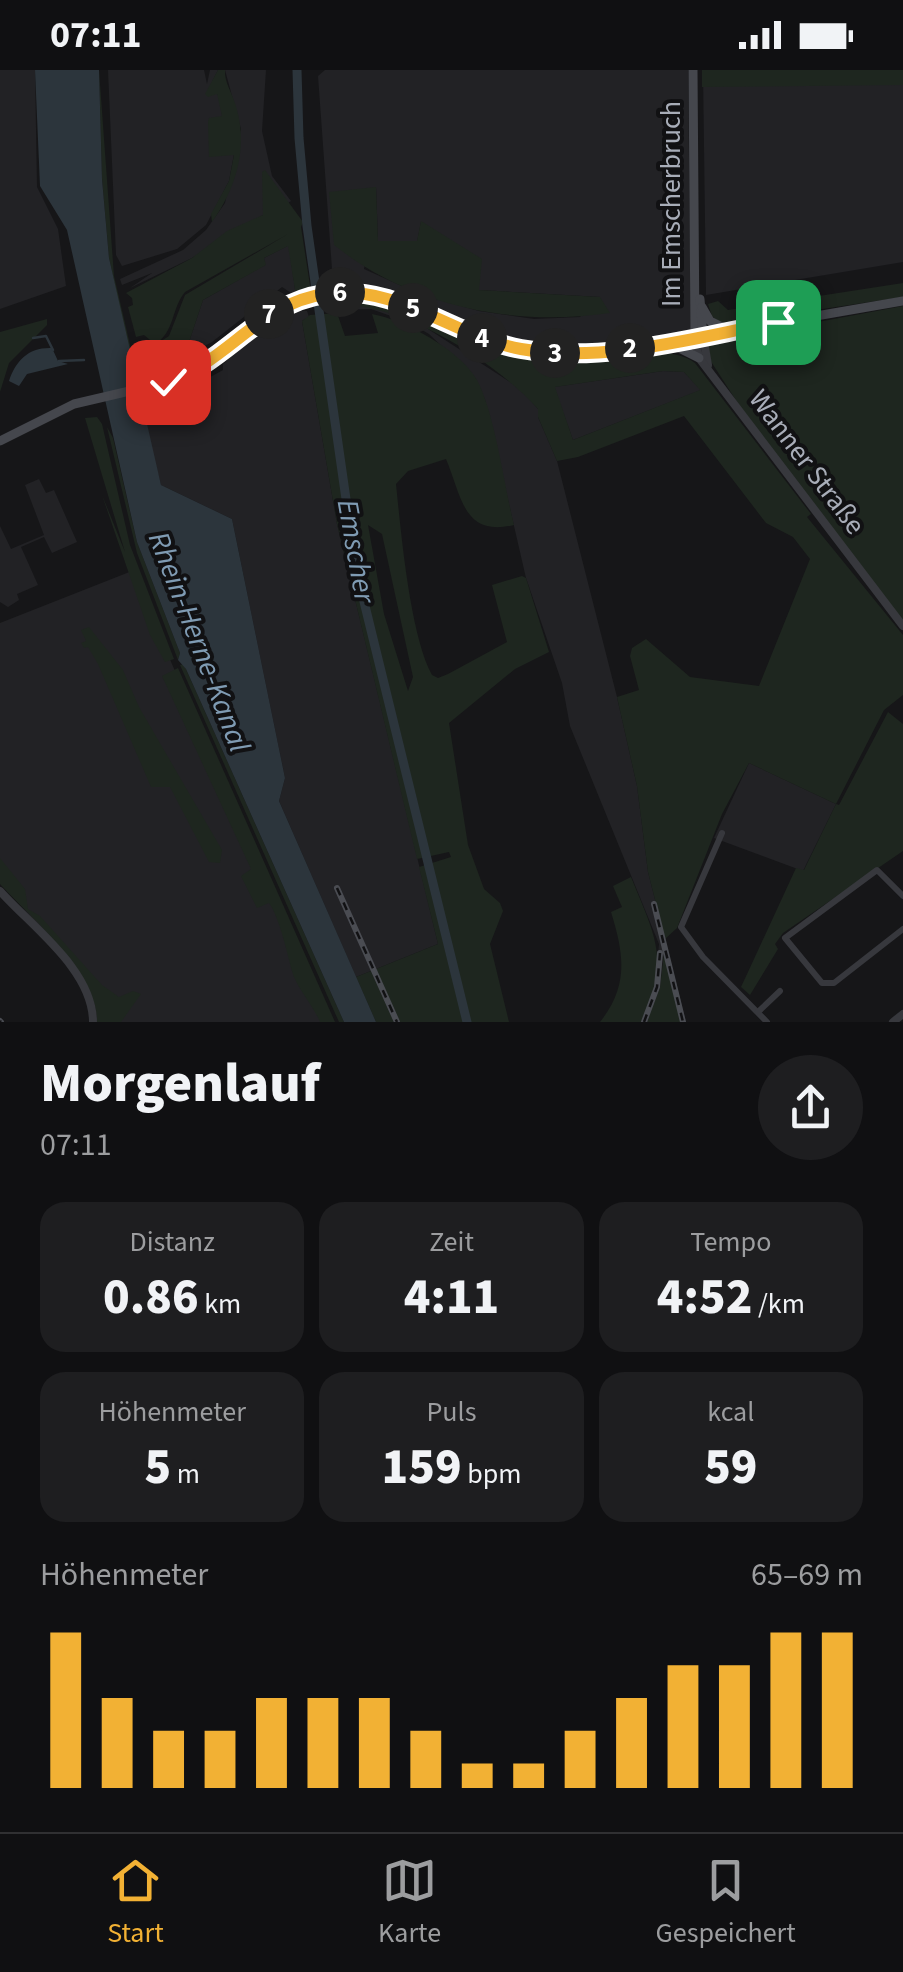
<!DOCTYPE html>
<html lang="de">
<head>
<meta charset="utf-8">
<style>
	:root { --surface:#101012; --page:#1e1e20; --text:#f1f3f6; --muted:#9c9d9f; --line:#303032; --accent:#f2b134 }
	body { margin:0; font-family:"Source Sans 3",sans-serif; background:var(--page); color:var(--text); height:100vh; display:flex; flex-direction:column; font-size:38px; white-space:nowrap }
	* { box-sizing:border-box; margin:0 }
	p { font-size:32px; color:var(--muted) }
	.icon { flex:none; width:55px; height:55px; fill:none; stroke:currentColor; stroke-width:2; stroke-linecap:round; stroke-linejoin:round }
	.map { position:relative; height:952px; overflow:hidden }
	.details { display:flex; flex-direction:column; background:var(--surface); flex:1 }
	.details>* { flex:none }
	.pin { position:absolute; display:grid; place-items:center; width:85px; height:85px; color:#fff; margin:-42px; border-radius:20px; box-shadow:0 5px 15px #0006 }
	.km { position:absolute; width:50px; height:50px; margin:-25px; border-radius:50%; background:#222; color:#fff; font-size:28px; line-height:50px; text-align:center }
	.round { display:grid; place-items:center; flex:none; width:105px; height:105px; border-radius:52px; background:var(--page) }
	.headline { display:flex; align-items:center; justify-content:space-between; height:170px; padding:0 40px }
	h1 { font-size:55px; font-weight:800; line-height:75px }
	.figures { display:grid; grid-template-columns:repeat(3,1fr); gap:15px; height:170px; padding:10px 40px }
	.figures div { display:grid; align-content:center; border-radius:25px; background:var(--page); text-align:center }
	.figures b { font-size:50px; font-weight:800 }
	.figures small { font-size:28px; font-weight:400 }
	.figures p { font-size:28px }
	.chart { height:280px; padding:20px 40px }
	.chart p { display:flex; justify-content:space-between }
	.chart svg { width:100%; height:180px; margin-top:10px; stroke:var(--accent); stroke-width:6 }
	.status { display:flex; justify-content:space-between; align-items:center; height:70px; padding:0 50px; background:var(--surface); direction:ltr }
	.status svg { height:28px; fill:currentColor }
	.tabs { display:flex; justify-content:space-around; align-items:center; height:140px; border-top:2px solid var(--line); background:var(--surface); font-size:28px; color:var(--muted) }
	.tabs a { display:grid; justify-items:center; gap:5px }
	.tabs .selected { color:var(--accent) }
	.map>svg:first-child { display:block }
	.built { fill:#222225; fill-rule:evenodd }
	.green { fill:#1e261f; fill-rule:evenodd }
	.water { fill:#2c353c }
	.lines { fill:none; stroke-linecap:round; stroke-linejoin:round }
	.stream { stroke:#2c353c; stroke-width:2.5 }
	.river { stroke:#2c353c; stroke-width:9 }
	.minor { stroke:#37383d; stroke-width:6 }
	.tertiary { stroke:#37383d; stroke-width:8 }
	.secondary { stroke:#45474d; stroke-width:9 }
	.rail-casing { stroke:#4a4c52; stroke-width:6 }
	.rail { stroke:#111113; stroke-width:2.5; stroke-dasharray:8; stroke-linecap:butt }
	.route-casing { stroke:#fff; stroke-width:20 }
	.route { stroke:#f2b134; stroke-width:12 }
	.labels { text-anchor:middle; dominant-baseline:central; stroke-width:8; stroke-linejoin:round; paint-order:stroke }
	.street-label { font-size:28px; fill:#a8adb8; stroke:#111113 }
	.water-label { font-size:30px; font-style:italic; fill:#7f9bb3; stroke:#111113 }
</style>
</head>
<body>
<div class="status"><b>07:11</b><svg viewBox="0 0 49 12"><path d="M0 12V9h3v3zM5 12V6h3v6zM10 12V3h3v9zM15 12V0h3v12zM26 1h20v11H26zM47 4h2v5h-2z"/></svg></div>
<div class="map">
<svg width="903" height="952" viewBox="0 0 903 952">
	<rect width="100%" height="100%" fill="#161618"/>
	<g class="built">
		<polygon points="0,0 35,0 37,117 58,159 66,216 0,239"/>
		<polygon points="108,0 204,0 207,14 210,0 218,0 206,24 217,24 221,30 222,46 209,86 234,84 229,111 206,155 177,179 122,196 116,185"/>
		<polygon points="225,0 266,0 262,61 272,106 291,131 287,134 264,101 263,145 192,188 130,218 152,203 122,215 120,209 183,180 206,160 225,133 241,59"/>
		<path d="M325 0H688L691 261 562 280 519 275 473 261 403 228 333 213 318 6ZM376 117 378 171 417 172 421 152 479 220 600 227 580 247 534 249 479 241 422 225 364 199Z"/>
		<polygon points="703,0 903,0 903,192 706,225"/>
		<polygon points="289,175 296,226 282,217 212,272 184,287 203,230 265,195 264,188"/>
		<polygon points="340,234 377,237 411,248 521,319 538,339 538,347 557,391 617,627 637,716 648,802 686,952 681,952 663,883 660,917 647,952 641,952 655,916 659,874 570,656 562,613 526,508 485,330 475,308 429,264 408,252 371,239 329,240 328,236"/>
		<polygon points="295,240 307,241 309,247 302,251 337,454 438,874 376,899 400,952 394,952 371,901 356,907 279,731 285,708 232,449 161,415 140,336 174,327 223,300 223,294 238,280"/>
		<polygon points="663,301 684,302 701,320 573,370 554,317"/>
		<polygon points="39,409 46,423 54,420 77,472 52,483 44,467 21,477 38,515 17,524 19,530 8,537 0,532 0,456 11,479 44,465 25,415"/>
		<polygon points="132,501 175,601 328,952 116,952 94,917 0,812 0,553"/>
		<polygon points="749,693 836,734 803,801 714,768"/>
	</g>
	<g class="green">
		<polygon points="99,0 114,206 144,335 140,335 109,188 102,109"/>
		<path d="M218 0H225C224 13 233 23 237 40 248 80 235 120 212 152L211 144 229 111 234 85 209 87 208 52 209 48 222 46 217 24 208 27 205 24Z"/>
		<polygon points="702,0 903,0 903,15 702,17"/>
		<path d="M265 100 303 152 301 157 311 222 296 226 288 176 264 188 266 195 203 230 184 287 147 301 140 290 150 288 152 277 169 266 185 225 288 164 185 222C171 239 175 262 155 274L144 265 136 267 128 237 133 235 132 228 126 223 192 188 227 161 263 145 262 102Z"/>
		<path d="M376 117 378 171H417L421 151 482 189 479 220 600 227 610 243C513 257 412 237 334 175L329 122Z"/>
		<polygon points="903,213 903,227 721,254 712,246 708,234 718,231 728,240"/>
		<path d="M340 229C416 230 476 284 552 290 593 294 664 269 695 293L811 444 807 447 903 565V625L884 640 836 734 839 735 888 642 903 654V781L783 863 775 874 778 879 750 925 741 917 748 902 796 798 804 800 836 734 749 693 722 744 677 858 665 869 648 802 637 716 617 627 639 620 630 586 632 578 646 569 690 607 759 616 810 489 793 467 766 453 684 346 578 387 557 391 538 347V339C495 291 406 236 340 234ZM663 301 684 302 700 320 573 370 555 317Z"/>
		<polygon points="903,236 903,552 741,338 710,290 707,273"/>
		<path d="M337 243 345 266 378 263 372 244C405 250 460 280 477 310 495 344 504 415 514 455 463 467 462 427 446 389L408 401 396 414C401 462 410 565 432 605L438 608 448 604 507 572 492 515 522 506 526 508 549 582 515 599 449 653 468 775 484 819 500 833 503 841 490 874 509 952H400L376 899 438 874 419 797 451 787 449 782 417 789 337 454 302 251 310 245ZM368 455 382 464 413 607 408 621 384 544Z"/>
		<polygon points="47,249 47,255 9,293 0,322 0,262"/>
		<polygon points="97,347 102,354 130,475 174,589 165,592 150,565 102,425 125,482 85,348"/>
		<polygon points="107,357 113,368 137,472 180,583 178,590 137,483"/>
		<polygon points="89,557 123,600 139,637 222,780 220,793 209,792 170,717 151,717 98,594 88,577 84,578 81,573 86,571 81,560"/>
		<polygon points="184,594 186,599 344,952 339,952 180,595"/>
		<path d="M178 598 335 952H320C313 935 296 917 292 901 288 886 279 846 269 833L257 838 241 806 251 799 162 606Z"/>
		<path d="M0 788 25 819 28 839 40 846 102 915 119 927 133 921 141 924 121 952H97C98 903 32 849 0 814Z"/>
		<path d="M631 807C655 866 671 890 641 952H600C629 916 624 884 611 842L622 837 613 816Z"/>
		<polygon points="664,883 679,944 681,952 647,952 660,917"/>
		<polygon points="371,901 394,952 376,952 356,907"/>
	</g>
	<g class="water">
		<polygon points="35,0 99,0 102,109 109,188 161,415 232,449 285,708 279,731 376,952 344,952 186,599 178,590 180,583 137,472 67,160 40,116"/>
		<path d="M52 278 58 291 68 294 27 304 19 316 9 311C16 290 29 277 52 278Z"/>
	</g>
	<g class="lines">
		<g class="stream">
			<polyline points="33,268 46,266 53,280"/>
			<polyline points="59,291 84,290"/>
		</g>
		<polyline class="river" points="297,0 299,68 307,156 356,499 467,952"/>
		<g class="minor">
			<polyline points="722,763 681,857 703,887 767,952"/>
			<polyline points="903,826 877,800 785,868 822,913 834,913 903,859"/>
			<polyline points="758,942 780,921"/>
		</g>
		<g class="tertiary">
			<polyline points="703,266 708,295"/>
			<polyline points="695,267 699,288 903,556"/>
			<path d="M0 821C32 857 93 900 93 952"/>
			<polyline points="893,952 903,944"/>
		</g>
		<g class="secondary">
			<polyline points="693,0 695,267"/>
			<polyline points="700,229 703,266"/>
			<polyline points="702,237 710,251 730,261"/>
			<polyline points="669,273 699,288"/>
			<polyline points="0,371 74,334 168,312 191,303 273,241 327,223 384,227 497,273 576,284 666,272 903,231"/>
		</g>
		<g class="rail-casing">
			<g id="rail">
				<polyline points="337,818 397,952"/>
				<polyline points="654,834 683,952"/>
				<polyline points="0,951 1,952"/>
				<polyline points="644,952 657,917 660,883"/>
			</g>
		</g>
		<use href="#rail" class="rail"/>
	</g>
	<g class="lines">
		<g class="route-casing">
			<path id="route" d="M168 312C227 292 260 233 325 224 397 213 454 267 521 279 606 294 696 267 778 252"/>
		</g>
		<use href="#route" class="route"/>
	</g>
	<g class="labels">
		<g class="street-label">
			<text transform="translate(671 134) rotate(-90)">Im Emscherbruch</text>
			<text transform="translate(807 392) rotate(53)">Wanner Straße</text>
		</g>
		<g class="water-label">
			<text transform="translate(356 481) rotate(80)">Emscher</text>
			<text transform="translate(199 572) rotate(69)">Rhein-Herne-Kanal</text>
		</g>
	</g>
</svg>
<div class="pin" style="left:778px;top:252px;background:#1e9e55"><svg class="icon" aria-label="arrive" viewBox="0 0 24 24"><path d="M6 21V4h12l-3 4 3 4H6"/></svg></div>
<div class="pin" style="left:168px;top:312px;background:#d93025"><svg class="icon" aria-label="check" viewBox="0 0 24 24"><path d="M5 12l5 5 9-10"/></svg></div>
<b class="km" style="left:630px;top:278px">2</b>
<b class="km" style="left:555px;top:283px">3</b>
<b class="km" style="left:482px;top:268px">4</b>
<b class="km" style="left:413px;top:238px">5</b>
<b class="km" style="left:340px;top:222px">6</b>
<b class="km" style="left:269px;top:244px">7</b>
</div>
<section class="details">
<div class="headline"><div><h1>Morgenlauf</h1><p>07:11</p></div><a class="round"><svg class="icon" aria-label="share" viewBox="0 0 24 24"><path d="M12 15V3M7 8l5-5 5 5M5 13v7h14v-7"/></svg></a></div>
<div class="figures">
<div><p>Distanz</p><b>0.86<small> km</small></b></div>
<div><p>Zeit</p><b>4:11</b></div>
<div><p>Tempo</p><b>4:52<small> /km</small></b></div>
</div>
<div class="figures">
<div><p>Höhenmeter</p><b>5<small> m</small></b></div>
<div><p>Puls</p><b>159<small> bpm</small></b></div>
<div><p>kcal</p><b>59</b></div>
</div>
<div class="chart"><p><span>Höhenmeter</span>65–69 m</p>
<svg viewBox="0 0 160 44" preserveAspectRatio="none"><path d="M5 44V6M15 44V22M25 44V30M35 44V30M45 44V22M55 44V22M65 44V22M75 44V30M85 44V38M95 44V38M105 44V30M115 44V22M125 44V14M135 44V14M145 44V6M155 44V6"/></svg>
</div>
</section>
<nav class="tabs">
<a class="selected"><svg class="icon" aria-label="home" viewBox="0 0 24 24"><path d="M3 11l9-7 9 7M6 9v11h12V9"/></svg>Start</a>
<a><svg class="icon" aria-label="map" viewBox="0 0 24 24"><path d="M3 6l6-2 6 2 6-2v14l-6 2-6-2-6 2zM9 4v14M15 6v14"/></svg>Karte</a>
<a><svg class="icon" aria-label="saved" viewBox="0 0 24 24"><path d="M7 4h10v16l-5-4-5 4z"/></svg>Gespeichert</a>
</nav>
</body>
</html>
